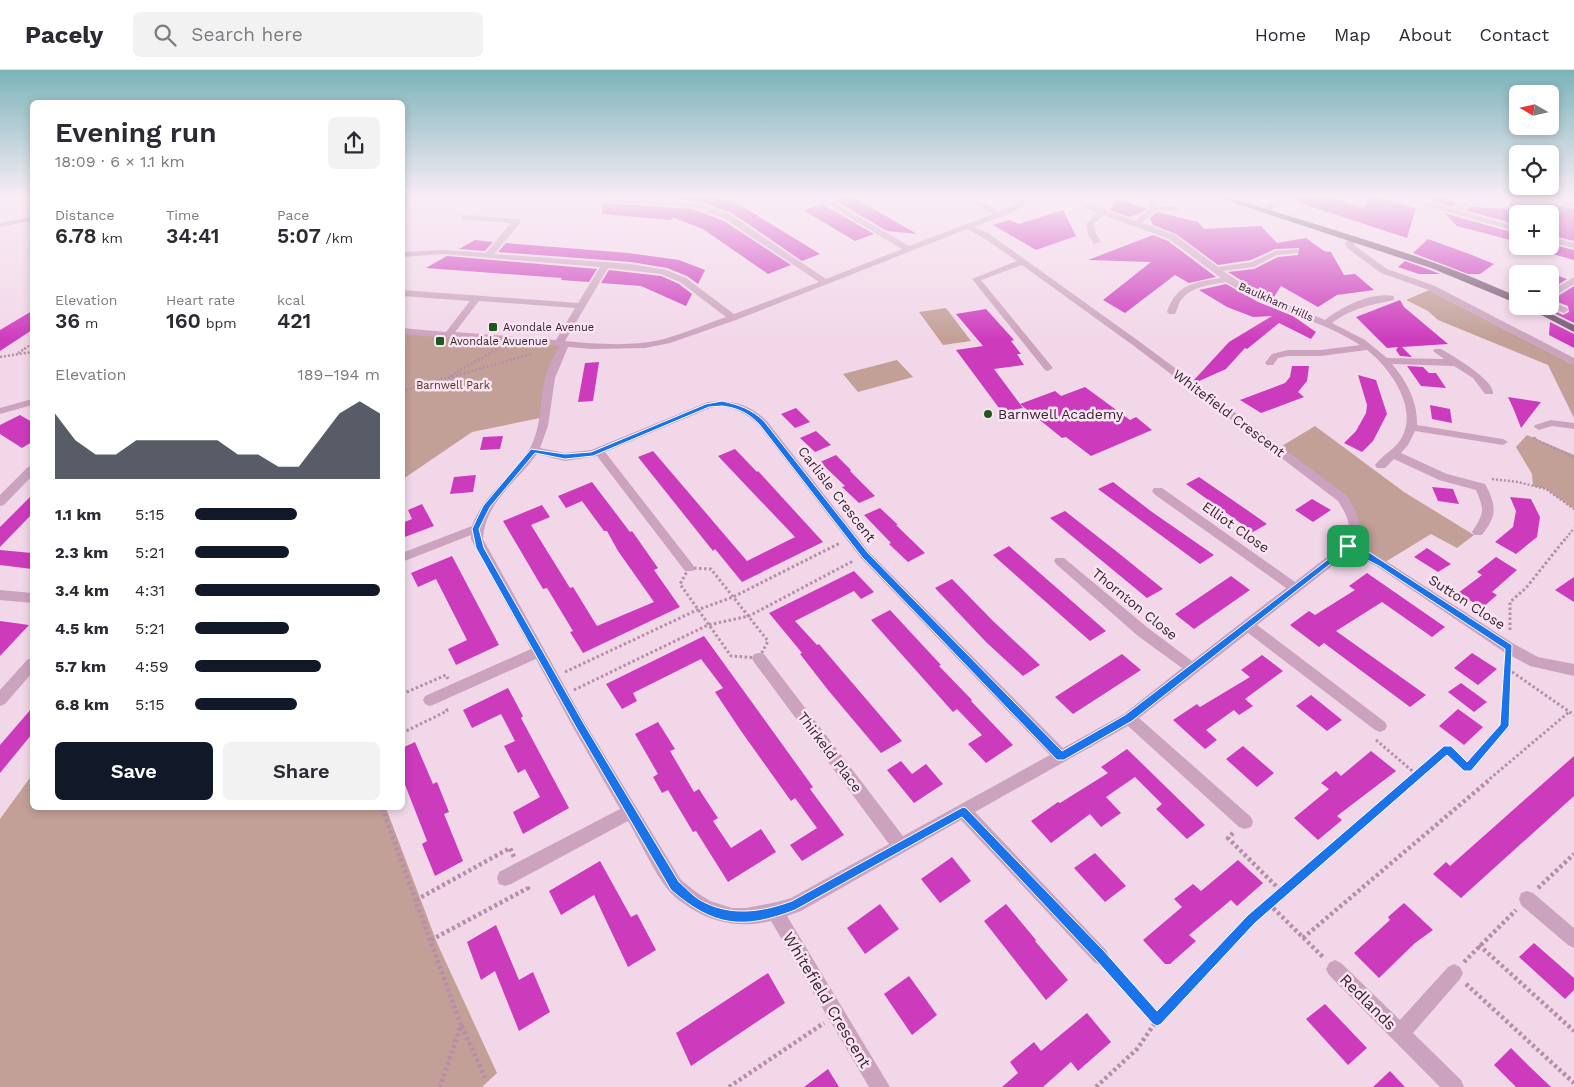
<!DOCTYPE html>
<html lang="en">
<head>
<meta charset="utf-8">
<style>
	:root { --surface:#fff; --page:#f2f2f3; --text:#2b2b33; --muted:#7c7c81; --line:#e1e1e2; --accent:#111827 }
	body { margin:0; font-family:"Work Sans",sans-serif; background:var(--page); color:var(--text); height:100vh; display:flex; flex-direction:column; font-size:19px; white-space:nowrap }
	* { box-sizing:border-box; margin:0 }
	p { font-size:16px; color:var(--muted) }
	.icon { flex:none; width:28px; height:28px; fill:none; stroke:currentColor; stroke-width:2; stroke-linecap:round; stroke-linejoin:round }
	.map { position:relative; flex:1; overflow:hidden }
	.panel { position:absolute; left:30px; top:30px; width:375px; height:710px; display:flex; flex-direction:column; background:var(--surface); border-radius:8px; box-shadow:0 2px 8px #0003 }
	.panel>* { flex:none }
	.needle { width:32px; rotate:279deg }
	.tools { position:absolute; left:1509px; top:15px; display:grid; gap:10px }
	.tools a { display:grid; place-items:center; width:50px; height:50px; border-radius:8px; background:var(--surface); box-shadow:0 2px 8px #0003; font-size:25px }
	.pin { position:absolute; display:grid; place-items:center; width:42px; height:42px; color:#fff; margin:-21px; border-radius:10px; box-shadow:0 2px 8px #0006 }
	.round { display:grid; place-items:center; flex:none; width:52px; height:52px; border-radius:8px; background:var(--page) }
	.overview { display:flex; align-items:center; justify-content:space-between; height:85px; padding:0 25px }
	h1 { font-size:28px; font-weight:600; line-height:38px }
	.metrics { display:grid; grid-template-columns:repeat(3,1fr); gap:8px; height:85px; padding:5px 25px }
	.metrics div { display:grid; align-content:center }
	.metrics b { font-size:21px; font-weight:600 }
	.metrics small { font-size:14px; font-weight:400 }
	.metrics p { font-size:14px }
	.chart { height:140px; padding:10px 25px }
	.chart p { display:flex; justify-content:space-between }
	.chart svg { width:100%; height:90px; margin-top:5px; fill:var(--accent); opacity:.7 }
	.button { display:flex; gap:10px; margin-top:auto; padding:10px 25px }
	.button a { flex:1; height:58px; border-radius:8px; background:var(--accent); color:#fff; font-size:20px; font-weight:600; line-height:58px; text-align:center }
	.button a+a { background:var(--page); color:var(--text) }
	ul { padding:0 25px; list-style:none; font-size:16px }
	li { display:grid; grid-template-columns:80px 60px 1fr; align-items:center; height:38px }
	li i { height:12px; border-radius:6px; background:var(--accent) }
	header { display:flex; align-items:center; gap:30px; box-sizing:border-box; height:70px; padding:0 25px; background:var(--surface); border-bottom:1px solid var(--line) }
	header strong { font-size:24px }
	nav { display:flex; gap:28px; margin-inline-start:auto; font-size:18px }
	.search { width:350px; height:45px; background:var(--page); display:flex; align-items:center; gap:12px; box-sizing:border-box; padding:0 18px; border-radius:8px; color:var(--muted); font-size:19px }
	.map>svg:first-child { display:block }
	.green { fill:#c29f97 }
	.building { fill:#cd3bbd }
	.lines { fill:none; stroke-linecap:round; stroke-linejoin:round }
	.path-far3 { stroke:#b78daa; stroke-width:2; stroke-dasharray:2 2; stroke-linecap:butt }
	.path-far2 { stroke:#b78daa; stroke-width:2.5; stroke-dasharray:2 2; stroke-linecap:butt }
	.path-far1 { stroke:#b78daa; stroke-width:3; stroke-dasharray:2.5 2.5; stroke-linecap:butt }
	.path { stroke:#b78daa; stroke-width:4.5; stroke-dasharray:3 3; stroke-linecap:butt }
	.minor { fill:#cba3be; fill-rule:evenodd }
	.major { fill:#785571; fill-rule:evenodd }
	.route { fill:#1a73e8; stroke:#fff; fill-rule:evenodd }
	.poi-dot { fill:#1d5919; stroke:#fae4f1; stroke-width:2 }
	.labels { text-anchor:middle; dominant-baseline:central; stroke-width:5; stroke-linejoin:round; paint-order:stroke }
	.far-street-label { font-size:11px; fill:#352532; stroke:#fae4f1 }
	.far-poi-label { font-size:11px; fill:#352532; stroke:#fae4f1; text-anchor:start }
	.far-park-label { font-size:11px; fill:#553228; stroke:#fae4f1 }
	.street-label { font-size:14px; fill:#352532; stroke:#fae4f1 }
	.poi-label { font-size:14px; fill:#352532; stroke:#fae4f1; text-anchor:start }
	.near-street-label { font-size:16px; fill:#352532; stroke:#fae4f1 }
</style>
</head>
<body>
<header>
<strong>Pacely</strong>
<div class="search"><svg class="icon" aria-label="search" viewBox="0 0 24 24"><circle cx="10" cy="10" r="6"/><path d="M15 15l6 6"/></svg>Search here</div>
<nav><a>Home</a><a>Map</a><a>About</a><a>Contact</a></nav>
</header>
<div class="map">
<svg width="1574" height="1017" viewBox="0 0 1574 1017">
	<rect width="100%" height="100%" fill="#f2d7e8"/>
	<g class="green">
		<polygon points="1429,220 1574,295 1574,348 1548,295 1438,250 1428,241 1406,230"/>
		<polygon points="946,238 971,271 943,275 919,242"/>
		<polygon points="403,261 565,274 558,287 545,347 472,362 403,409"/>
		<polygon points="897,290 913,307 858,322 843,304"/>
		<polygon points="1315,356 1404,422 1474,465 1457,478 1431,464 1382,494 1348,477 1351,441 1277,379"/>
		<polygon points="1527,365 1574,385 1574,439 1546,419 1533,416 1532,404 1516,377"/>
		<polygon points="32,705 32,738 386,738 437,873 497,1003 482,1017 0,1017 0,749"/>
	</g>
	<g class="building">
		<polygon points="639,127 718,127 745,138 820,184 802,191 732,143 698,131"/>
		<polygon points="842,127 853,127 917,164 887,161 834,130"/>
		<polygon points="1295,127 1330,127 1363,138 1371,127 1374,127 1416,138 1407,168 1291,130"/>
		<polygon points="1429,127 1450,127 1457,134 1452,137 1434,132"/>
		<polygon points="1511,127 1531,127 1574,139 1574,171 1550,165 1550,144 1518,144 1518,155 1465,140 1470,137 1510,139"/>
		<polygon points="1115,129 1147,138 1143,142 1129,147 1110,140"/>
		<polygon points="602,133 693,139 724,151 791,195 768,204 703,159 672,147 671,150 602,144"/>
		<polygon points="822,134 874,164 855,171 803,140"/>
		<polygon points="1063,140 1076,166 1036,180 993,155 1009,150 1019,154"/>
		<polygon points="1157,142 1198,152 1204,159 1261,156 1277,173 1306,168 1324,181 1331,182 1344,205 1355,204 1374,220 1337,225 1318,237 1281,216 1274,227 1253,218 1228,202 1254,199 1278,187 1298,185 1299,178 1275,179 1251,190 1218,195 1176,164 1153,155 1150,148"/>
		<polygon points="1444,143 1518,164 1518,172 1457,156"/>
		<polygon points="1153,165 1168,171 1216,207 1189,213 1175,205 1125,243 1103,230 1151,192 1088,190"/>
		<polygon points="1428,169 1472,185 1494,194 1480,204 1468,204 1413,183"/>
		<polygon points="475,170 493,172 485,181 459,179"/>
		<polygon points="506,173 628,183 679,190 705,200 698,214 687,206 667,198 631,192 498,182"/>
		<polygon points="1550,174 1574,180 1574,190 1528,177 1550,176"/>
		<polygon points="447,186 597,199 589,212 561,210 562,208 426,198"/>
		<polygon points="1405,191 1430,200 1440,204 1419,204 1398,197"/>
		<polygon points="609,200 661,206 679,214 692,224 686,236 641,216 601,213"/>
		<polygon points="1550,203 1567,209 1550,220"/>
		<polygon points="1226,214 1258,232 1293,246 1316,262 1311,269 1279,253 1247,279 1245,278 1226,299 1197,312 1194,310 1229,272 1272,246 1253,247 1227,237 1199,220"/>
		<polygon points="1574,216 1574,253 1550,241 1550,239 1563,245 1569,242 1568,236 1552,230"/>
		<polygon points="1400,230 1404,237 1448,274 1402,277 1412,287 1400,286 1396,280 1398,277 1387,278 1356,247"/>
		<polygon points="986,239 1014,270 1011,271 1021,284 1017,284 1024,295 994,299 1023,338 1002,342 956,280 983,276 956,244"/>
		<polygon points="32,241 32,260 0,281 0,260"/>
		<polygon points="1550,252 1574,264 1574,278 1549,265"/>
		<polygon points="599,292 593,331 578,332 585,293"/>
		<polygon points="1292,296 1309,296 1307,311 1298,322 1304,327 1261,343 1240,330 1285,313 1290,307"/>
		<polygon points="1407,296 1423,297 1429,303 1436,303 1446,318 1421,316"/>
		<polygon points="1358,305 1376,310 1387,344 1373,371 1362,382 1344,373 1356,361 1366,343 1367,335"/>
		<polygon points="1085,317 1130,350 1136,347 1152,360 1091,386 1066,367 1062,368 1020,334 1055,321 1061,326"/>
		<polygon points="1508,327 1541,332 1521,358 1514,340"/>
		<polygon points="1430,335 1450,339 1452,353 1432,349"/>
		<polygon points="796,338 810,352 795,358 781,344"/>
		<polygon points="20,345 32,352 32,372 22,378 0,364 0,355"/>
		<polygon points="816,361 831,375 815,382 800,368"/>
		<polygon points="503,366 500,379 480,380 483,367"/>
		<polygon points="735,379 757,402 758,401 823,472 742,512 715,479 713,481 638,387 653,381 747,491 795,467 718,386"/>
		<polygon points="836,385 851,400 850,401 875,426 859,433 842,417 845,416 820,392"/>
		<polygon points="476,405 473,422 450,424 454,407"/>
		<polygon points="1199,407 1247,440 1267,454 1253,462 1186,414"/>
		<polygon points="592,412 630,462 632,461 658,498 654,500 680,537 583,583 570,562 573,561 547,518 543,519 503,451 542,435 550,447 531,455 570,518 573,517 597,556 654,532 618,481 607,461 604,461 582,431 566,438 558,426"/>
		<polygon points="1113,412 1152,442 1214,485 1200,494 1098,419"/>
		<polygon points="1432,417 1453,419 1459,434 1438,431"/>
		<polygon points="32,425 32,444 0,477 0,457"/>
		<polygon points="1510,427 1531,429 1540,447 1537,467 1516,484 1495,472 1513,457 1516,441"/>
		<polygon points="1312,429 1331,440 1313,452 1295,440"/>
		<polygon points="422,434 434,456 402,468 402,453 412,449 408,440"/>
		<polygon points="880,438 898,455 896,455 925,483 908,492 889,474 891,473 864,445"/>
		<polygon points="1065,441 1116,481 1163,519 1147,528 1050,448"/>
		<polygon points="1009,476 1034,498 1106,561 1090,571 993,485"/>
		<polygon points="1427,478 1451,494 1438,502 1414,487"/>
		<polygon points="0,480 32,483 32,499 0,495"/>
		<polygon points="452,486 499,575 456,595 448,579 467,570 436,509 418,517 411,503"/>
		<polygon points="1496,487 1517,500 1492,522 1497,525 1482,538 1458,523 1482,505 1477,502"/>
		<polygon points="854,501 874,522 861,529 854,521 795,551 817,575 819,574 902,671 881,683 828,620 800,584 802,583 769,543"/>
		<polygon points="1367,503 1445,557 1432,567 1382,532 1336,561 1426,625 1410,637 1324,573 1319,577 1290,555 1309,541 1315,545 1355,520 1349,516"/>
		<polygon points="1231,506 1250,520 1194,559 1175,544"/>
		<polygon points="1574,507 1574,532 1555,520"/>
		<polygon points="952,509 993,551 1040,595 1023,606 986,572 935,518"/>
		<polygon points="890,540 941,595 939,596 972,630 971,631 1013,675 986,693 968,674 982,665 957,639 953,642 871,550"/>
		<polygon points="0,551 29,555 0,586"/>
		<polygon points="704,566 813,717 810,719 844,765 802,791 790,775 817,758 795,728 791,731 741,661 715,622 723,618 701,589 633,623 637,631 622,639 606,614"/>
		<polygon points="1472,583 1497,599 1478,615 1454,598"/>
		<polygon points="1122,584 1141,600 1073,644 1055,627"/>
		<polygon points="1262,585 1283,601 1245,629 1253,636 1239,645 1234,640 1206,660 1217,670 1205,679 1173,650 1197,634 1200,637 1250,607 1241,600"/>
		<polygon points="1461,613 1487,632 1474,642 1448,622"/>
		<polygon points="508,618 523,646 521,648 569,738 523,764 513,742 540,727 525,699 518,703 504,676 515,671 501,644 472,658 463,640"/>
		<polygon points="1311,625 1342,650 1327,661 1296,636"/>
		<polygon points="32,638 32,664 0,703 0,675"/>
		<polygon points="1458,639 1483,657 1464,675 1439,656"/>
		<polygon points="658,652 675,679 670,681 694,722 699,719 708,733 718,748 713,751 731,778 761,759 776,782 728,812 696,761 693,762 668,720 662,723 653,707 658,704 635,664"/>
		<polygon points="415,672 433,714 437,712 449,742 444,744 463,791 435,806 422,774 427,771 402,707 402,678"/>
		<polygon points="1243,676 1274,703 1257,717 1226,689"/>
		<polygon points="1127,679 1205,755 1187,769 1156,739 1162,734 1135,707 1106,727 1121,743 1101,757 1090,744 1051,773 1031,751 1058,732 1060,733 1108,703 1101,697"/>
		<polygon points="1371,681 1396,701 1337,746 1342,750 1318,770 1294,748 1329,719 1321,713 1336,701 1341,706"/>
		<polygon points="1574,686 1574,726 1461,828 1433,804 1446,792 1450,796"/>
		<polygon points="901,691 912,704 926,694 943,714 914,733 887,700"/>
		<polygon points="1095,783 1126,816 1105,832 1074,798"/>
		<polygon points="952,787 971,811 940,833 921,809"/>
		<polygon points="1238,790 1263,813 1237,836 1231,830 1189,865 1196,871 1170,894 1165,894 1143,870 1182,837 1174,829 1193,814 1201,821"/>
		<polygon points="600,791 631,847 637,844 656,880 628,897 594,825 561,845 549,821"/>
		<polygon points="1404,833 1433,860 1415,873 1379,908 1354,883 1390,850 1388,847"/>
		<polygon points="880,834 899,859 865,884 847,858"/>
		<polygon points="1006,834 1036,870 1035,871 1068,910 1046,930 984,851"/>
		<polygon points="496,855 519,910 533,902 550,942 519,961 495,901 481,910 467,872"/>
		<polygon points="1534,873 1574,908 1574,920 1565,929 1519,887"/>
		<polygon points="768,903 785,933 691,996 676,963"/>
		<polygon points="909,906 937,945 912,965 884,924"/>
		<polygon points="1325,934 1367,978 1348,995 1306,949"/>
		<polygon points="1087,943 1111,972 1078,1001 1071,992 1043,1017 1002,1017 1018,1003 1010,992 1034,972 1041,981"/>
		<polygon points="1511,978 1530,997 1551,1017 1516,1017 1494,995"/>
		<polygon points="828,999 839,1017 804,1017"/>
		<polygon points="1390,1001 1405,1017 1373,1017"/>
	</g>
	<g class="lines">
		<polyline class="path-far3" points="24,279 32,274"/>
		<g class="path-far2">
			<polyline points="18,283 26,278"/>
			<polyline points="0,287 32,282"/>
			<polyline points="450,306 497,279"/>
			<polyline points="402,321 532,284"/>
			<polyline points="1535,367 1534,369 1574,387"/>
			<polyline points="1492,409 1518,412 1546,419 1574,439"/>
			<polyline points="1564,471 1574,458"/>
		</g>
		<g class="path-far1">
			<polygon points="689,498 711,499 768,571 759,588 731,586 680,514"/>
			<polyline points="1510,560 1510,532 1526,518 1565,469"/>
			<polyline points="1508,599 1574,645"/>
			<polyline points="565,602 697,540 733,527 840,473"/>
			<polyline points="574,620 708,555 749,546 853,491"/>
			<polyline points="402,624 446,605 448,609"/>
			<polyline points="402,663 447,641 446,637"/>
			<polyline points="1376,670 1417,705"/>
			<polyline points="1409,712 1447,679 1467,698 1504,656 1508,594"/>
			<polyline points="1486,712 1569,642"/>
		</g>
		<g class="path">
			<polyline points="382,738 461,955 440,1017"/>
			<polyline points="1233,763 1228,768 1282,822"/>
			<polyline points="1538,818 1574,784"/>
			<polyline points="416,830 510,778 514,787"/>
			<polyline points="1269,834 1324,888"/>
			<polyline points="1303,868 1488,711"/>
			<polyline points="431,870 528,818 526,815"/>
			<polyline points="1479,875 1574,961"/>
			<polyline points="1464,892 1516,840"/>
			<polyline points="1466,914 1574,1013"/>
			<polyline points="1157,950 1251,849 1410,711"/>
			<polyline points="462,956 485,1008"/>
			<polyline points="729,1017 824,953"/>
			<polyline points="1096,1017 1137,979 1157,950 1110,897"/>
		</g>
		<g class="minor">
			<path d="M570 127H610L697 133 731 145 826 209 902 179 815 127H825L909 176 993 144 962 127H972L1000 141 1014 135 1023 127H1032L1020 139 974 157 988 163 1140 272 1346 425C1357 442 1365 456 1355 475L1368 480 1386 491 1514 574 1538 587 1574 594V606L1530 596 1504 582 1378 497 1350 482 1257 555 1385 652 1387 656 1385 660 1380 662 1375 660 1248 563 1139 648 1251 747 1253 752 1251 757 1245 759 1239 757 1128 656 975 742 1106 880 1109 886 1106 892 1100 895 1094 892 961 750 801 841 787 846 890 1017H869L771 851C741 858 716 854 690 838 683 833 674 827 669 821 653 801 641 773 628 751L511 814 505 816 499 814 497 808 499 802 620 739 575 661 536 589 435 634 430 636 425 634 423 630 425 626 531 579 471 469V465L402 492V483L472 456C485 420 519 404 533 372 541 353 540 332 544 312 547 299 553 288 559 276L402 264V258L446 262 470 231 402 226V220L578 233 600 197 443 184 402 187V182L443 180 486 183 511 153 462 149V145H465L520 149V153L494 184 631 194 666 200 686 208 734 244 819 212 725 149 693 137 574 129ZM967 159 982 167 1017 191 972 209 1045 300 1048 301 1053 298 981 210 1022 195 1134 276 1338 431C1356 458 1351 468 1327 487 1316 495 1306 503 1295 512L1162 418H1154L1152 421 1154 424 1286 518 1192 591 1148 558 1064 488H1056L1054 491 1056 494 1138 566 1182 598 1124 644 1063 678 869 482 766 350C749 334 731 329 708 332L591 380 565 383 540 378 548 356 555 308 568 277 592 279 645 278 670 273 736 250ZM608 198 661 204 680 212 726 247C706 254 685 263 664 269 633 277 597 274 565 271ZM479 231 575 238 556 270 455 262ZM722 336C737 339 747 344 758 354L861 488 1050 685 903 766 764 584 759 583 754 584 752 588 754 592 889 774 791 828 777 832 746 838H732L710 831 696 822 681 810 585 653 483 469C485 432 517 412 537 384L565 391 597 386 685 501H693L695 498 693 495 605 382 710 338Z"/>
			<path d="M1061 127H1072L1135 151 1150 138 1148 127H1154L1157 136 1179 137V141H1176L1156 140 1142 153 1175 165 1218 197 1252 192 1275 181 1298 179V183L1277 185 1254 197 1223 201 1252 220 1325 250C1343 236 1371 222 1394 226V230C1371 235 1352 238 1332 253L1365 270 1387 288 1444 289 1433 281 1435 279H1441C1453 286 1495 310 1493 324H1485L1473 308 1454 296 1392 294C1406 310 1418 332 1417 355L1503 369 1508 372 1503 375 1415 361 1408 375 1401 383 1447 404 1485 414C1497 436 1497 446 1482 465H1474L1472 462C1484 443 1485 441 1476 420L1439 410 1394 389 1385 398H1377L1375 395C1383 384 1396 379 1402 367 1418 337 1390 298 1367 280L1321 286H1288L1278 288 1273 295H1267L1265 293 1272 284 1288 280H1321L1360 275C1319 248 1268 240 1226 212 1211 215 1192 216 1182 229 1178 233 1178 239 1175 244H1169L1167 242C1176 214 1195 212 1221 208L1169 169 1103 145 1094 154 1096 164 1101 172 1094 174 1088 164 1086 154 1097 143Z"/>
			<polygon points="1283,127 1293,127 1265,143 1258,141"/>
			<polygon points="1396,127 1409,127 1452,139 1473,127 1483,127 1460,141 1518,157 1518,162"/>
			<polygon points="1533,127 1548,127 1574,133 1574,137"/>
			<polygon points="32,147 32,151 0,157 0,153"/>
			<polygon points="1550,167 1574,173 1574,178 1550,172"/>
			<polygon points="1349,168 1355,168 1354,175 1387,199 1435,216 1574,288 1574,295 1429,220 1381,203 1347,178 1345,173"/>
			<polygon points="1574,207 1574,214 1550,229 1550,222"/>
			<polygon points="1550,231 1567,238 1568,240 1564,243 1548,236 1550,236"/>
			<polygon points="32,329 32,335 0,344 0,338"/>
			<polygon points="1551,350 1574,353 1574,359 1552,356 1539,360 1534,357 1535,355"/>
			<polygon points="32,396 32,406 4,435 0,436 0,425 28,397"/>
			<polygon points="0,520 32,523 32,533 0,530"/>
			<polygon points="32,588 32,603 5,634 0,636 0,620 27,590"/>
			<polygon points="1527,821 1533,823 1574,858 1574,878 1568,875 1521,835 1519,829 1521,823"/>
			<polygon points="1335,890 1341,893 1400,950 1448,897 1454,894 1460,897 1463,903 1460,909 1413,963 1461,1010 1464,1017 1440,1017 1329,905 1326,899 1329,893"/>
		</g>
		<g class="major">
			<path d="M1216 127H1228C1325 158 1425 184 1518 227V234L1431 198Z"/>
			<polygon points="1524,236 1535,236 1574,255 1574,262"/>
		</g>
	</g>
	<linearGradient id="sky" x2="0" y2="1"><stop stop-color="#7cb3ba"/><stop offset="0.47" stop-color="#f9edf5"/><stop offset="1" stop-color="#f9edf5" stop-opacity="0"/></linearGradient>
	<rect width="1574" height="270" fill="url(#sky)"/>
	<path class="route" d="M722 331C740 335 751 339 764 351L868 483 1062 681 1125 645 1348 474 1367 481 1384 492 1512 575 1509 656 1471 701H1464L1447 685 1255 853 1161 954 1157 956 1153 954 1096 890 962 747 795 840C743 860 714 857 671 820L577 659 476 478 472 459 483 436 531 379 565 384 591 382 706 334ZM722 336C738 338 748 343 759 354L862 487 1057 690H1064L1132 651 1348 480 1379 496 1505 579 1500 655 1467 692 1451 676H1444L1248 845 1157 941 1104 881 966 738 963 737 792 831C762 842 730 847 700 830 693 826 686 818 679 812L584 654 484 478 479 459 490 437 535 383 565 389 593 386 709 337Z"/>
	<g class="poi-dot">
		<rect x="488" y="252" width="10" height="10" rx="2.5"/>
		<rect x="435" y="266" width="10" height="10" rx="2.5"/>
		<circle cx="988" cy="344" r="5"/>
	</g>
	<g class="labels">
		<g class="far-street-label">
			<text transform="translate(1276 232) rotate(24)">Baulkham Hills</text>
		</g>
		<g class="far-poi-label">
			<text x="503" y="257">Avondale Avenue</text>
			<text x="450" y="271">Avondale Avuenue</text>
		</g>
		<g class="far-park-label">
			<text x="453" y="315">Barnwell Park</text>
		</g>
		<g class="street-label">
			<text transform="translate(1229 343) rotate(37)">Whitefield Crescent</text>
			<text transform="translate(837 424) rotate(52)">Carlisle Crescent</text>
			<text transform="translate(1236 457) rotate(35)">Elliot Close</text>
			<text transform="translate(1467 532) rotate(33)">Sutton Close</text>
			<text transform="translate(1135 534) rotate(39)">Thornton Close</text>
			<text transform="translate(830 682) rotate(53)">Thirkeld Place</text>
		</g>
		<g class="poi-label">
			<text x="998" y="344">Barnwell Academy</text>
		</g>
		<g class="near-street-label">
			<text transform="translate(827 930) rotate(59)">Whitefield Crescent</text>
			<text transform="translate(1368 932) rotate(45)">Redlands</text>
		</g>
	</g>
</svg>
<div class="tools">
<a><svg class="needle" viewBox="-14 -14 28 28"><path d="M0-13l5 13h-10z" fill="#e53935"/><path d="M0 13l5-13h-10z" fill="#7c7c81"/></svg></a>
<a><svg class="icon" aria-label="locate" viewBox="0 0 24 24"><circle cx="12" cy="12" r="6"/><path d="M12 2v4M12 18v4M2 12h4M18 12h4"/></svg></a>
<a>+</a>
<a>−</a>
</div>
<div class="pin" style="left:1348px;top:476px;background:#1e9e55"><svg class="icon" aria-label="arrive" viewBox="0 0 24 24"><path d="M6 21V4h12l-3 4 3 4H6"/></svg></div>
<section class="panel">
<div class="overview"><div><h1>Evening run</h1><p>18:09 · 6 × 1.1 km</p></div><a class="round"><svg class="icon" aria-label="share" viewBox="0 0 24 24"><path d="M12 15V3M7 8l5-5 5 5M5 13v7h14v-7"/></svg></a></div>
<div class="metrics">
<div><p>Distance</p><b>6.78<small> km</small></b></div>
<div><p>Time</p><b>34:41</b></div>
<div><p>Pace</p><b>5:07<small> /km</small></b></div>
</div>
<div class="metrics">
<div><p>Elevation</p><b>36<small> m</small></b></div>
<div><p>Heart rate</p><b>160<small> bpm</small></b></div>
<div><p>kcal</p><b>421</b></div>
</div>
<div class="chart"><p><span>Elevation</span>189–194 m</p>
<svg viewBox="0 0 160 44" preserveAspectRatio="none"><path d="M0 44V12L10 25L20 32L30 32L40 25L50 25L60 25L70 25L80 25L90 32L100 32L110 38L120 38L130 25L140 12L150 6L160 12V44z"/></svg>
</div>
<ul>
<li><b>1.1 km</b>5:15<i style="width:55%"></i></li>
<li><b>2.3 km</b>5:21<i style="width:51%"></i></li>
<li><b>3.4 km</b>4:31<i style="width:100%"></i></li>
<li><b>4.5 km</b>5:21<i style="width:51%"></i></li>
<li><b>5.7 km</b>4:59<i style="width:68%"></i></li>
<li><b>6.8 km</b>5:15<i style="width:55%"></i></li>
</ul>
<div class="button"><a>Save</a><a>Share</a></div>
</section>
</div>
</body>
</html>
